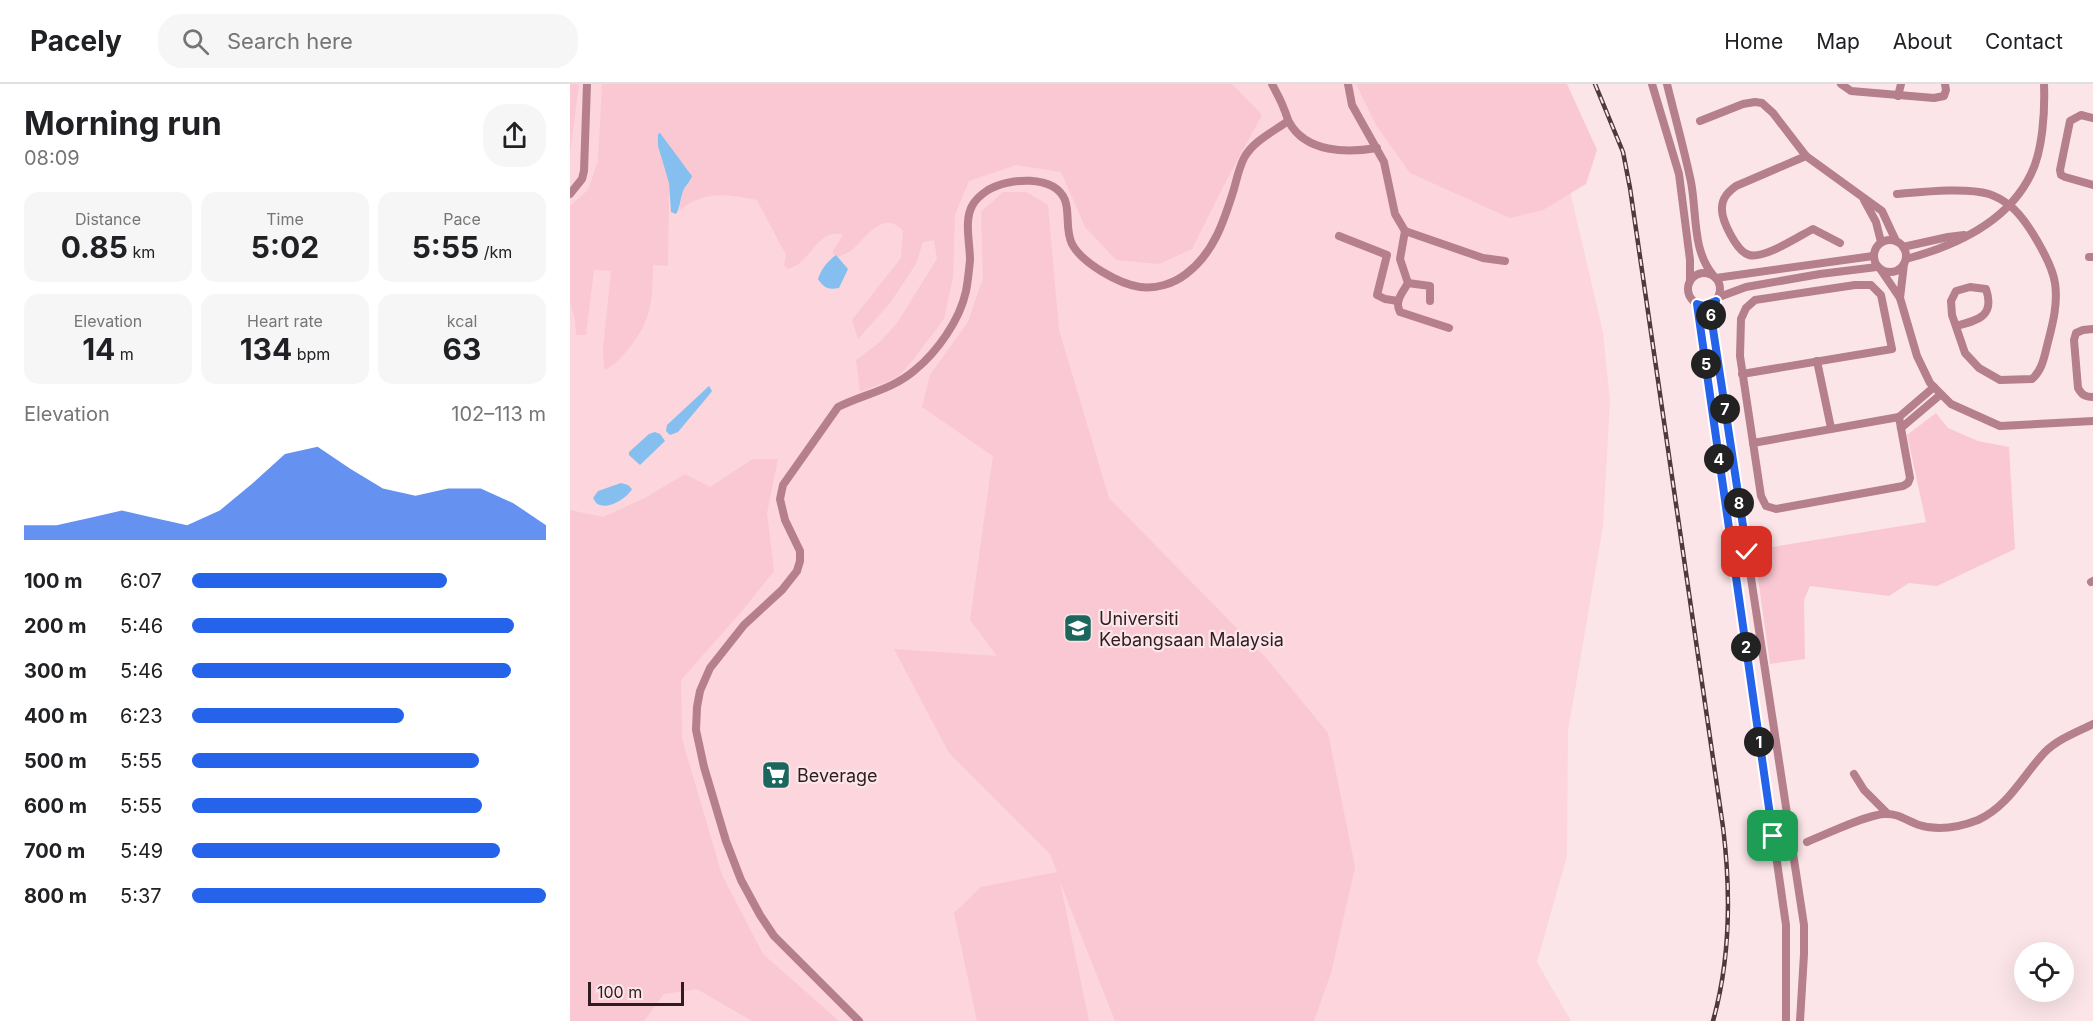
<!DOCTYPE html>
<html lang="en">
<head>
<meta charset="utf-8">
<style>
	:root { --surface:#fff; --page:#f6f6f6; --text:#202124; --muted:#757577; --line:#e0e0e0; --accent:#2563eb }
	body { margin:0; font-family:Inter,sans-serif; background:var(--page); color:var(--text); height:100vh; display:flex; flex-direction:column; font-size:22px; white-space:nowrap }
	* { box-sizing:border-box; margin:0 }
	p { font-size:20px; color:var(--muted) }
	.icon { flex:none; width:33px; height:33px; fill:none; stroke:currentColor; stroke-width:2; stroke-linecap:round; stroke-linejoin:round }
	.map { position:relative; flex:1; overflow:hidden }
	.details { display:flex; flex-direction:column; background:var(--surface); width:570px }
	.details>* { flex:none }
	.tools { position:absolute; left:1444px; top:858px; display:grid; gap:12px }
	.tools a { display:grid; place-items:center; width:60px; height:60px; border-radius:50%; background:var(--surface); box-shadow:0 6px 24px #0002; font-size:30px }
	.scale { position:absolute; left:18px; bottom:15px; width:96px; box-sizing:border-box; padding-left:6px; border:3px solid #2f1c21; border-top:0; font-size:16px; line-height:21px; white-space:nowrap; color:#2f1c21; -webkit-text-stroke:4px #fbe5e9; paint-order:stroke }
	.pin { position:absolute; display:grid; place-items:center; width:51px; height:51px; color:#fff; margin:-26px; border-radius:12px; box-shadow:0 3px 9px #0006 }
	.km { position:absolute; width:30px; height:30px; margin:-15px; border-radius:50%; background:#222; color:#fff; font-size:16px; line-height:30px; text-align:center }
	.round { display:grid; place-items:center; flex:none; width:63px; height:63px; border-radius:24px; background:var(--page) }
	.headline { display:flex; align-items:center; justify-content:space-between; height:102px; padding:0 24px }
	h1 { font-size:33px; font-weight:700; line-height:45px }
	.stats { display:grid; grid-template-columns:repeat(3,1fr); gap:9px; height:102px; padding:6px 24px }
	.stats div { display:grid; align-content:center; border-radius:15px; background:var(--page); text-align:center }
	.stats b { font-size:30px; font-weight:700 }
	.stats small { font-size:16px; font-weight:400 }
	.stats p { font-size:16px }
	.chart { height:168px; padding:12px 24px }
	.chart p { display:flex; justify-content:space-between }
	.chart svg { width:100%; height:108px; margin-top:6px; fill:var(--accent); opacity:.7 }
	ul { padding:0 24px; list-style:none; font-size:20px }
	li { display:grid; grid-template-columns:96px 72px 1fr; align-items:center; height:45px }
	li i { height:15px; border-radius:8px; background:var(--accent) }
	header { display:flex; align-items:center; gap:36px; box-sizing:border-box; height:84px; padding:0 30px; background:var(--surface); border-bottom:2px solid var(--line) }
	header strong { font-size:28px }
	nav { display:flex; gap:33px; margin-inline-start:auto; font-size:21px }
	.search { width:420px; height:54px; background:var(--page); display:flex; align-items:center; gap:15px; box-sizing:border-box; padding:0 21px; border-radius:24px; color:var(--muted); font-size:22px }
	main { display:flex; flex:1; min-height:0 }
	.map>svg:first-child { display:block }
	.built { fill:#fcd5dd }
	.green { fill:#fac8d3 }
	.water { fill:#84bfef }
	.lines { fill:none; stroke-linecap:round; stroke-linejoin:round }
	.minor { stroke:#b57f8c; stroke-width:8 }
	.rail-casing { stroke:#4d393e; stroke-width:4.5 }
	.rail { stroke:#fbe5e9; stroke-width:2; stroke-dasharray:7; stroke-linecap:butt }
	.route-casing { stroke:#fff; stroke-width:12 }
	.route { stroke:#2563eb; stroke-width:8 }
	.labels { text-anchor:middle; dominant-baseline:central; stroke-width:4.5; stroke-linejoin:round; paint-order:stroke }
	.poi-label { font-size:18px; fill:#2f1c21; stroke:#fbe5e9; text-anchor:start }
</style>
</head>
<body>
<header>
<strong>Pacely</strong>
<div class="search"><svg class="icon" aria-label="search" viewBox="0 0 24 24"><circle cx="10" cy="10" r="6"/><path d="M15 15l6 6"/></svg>Search here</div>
<nav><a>Home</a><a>Map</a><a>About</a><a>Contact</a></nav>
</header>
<main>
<section class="details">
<div class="headline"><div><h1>Morning run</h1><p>08:09</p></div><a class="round"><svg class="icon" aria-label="share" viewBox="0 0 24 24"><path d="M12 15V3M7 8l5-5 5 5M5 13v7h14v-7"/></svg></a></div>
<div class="stats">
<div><p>Distance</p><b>0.85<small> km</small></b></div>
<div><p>Time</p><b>5:02</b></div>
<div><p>Pace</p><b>5:55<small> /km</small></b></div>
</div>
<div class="stats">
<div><p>Elevation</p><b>14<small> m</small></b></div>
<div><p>Heart rate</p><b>134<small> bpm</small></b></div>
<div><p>kcal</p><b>63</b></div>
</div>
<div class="chart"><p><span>Elevation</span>102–113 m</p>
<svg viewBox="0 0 160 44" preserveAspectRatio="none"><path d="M0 44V38L10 38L20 35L30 32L40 35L50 38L60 32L70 21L80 9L90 6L100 15L110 23L120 26L130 23L140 23L150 29L160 38V44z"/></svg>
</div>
<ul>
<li><b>100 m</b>6:07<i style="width:72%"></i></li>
<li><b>200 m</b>5:46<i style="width:91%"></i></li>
<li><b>300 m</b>5:46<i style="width:90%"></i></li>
<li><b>400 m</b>6:23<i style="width:60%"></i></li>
<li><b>500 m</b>5:55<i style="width:81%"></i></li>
<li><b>600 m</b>5:55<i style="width:82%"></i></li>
<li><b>700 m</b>5:49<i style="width:87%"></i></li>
<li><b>800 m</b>5:37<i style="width:100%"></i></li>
</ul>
</section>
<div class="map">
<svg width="1523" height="937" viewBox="0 0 1523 937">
	<rect width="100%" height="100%" fill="#fbe5e9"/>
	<polygon class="built" points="0,0 950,0 996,90 1033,248 1040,317 1033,442 998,647 997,772 967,878 1001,937 0,937"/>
	<g class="green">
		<polygon points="0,0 9,0 0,69"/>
		<path d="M32 0H662L692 31 655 99 622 165 589 180 546 176 515 143 491 88 446 81 399 97 385 131 383 193 374 235 342 277 330 291 319 297 290 308 286 276 310 258 327 239 367 175 364 156 353 158 346 180 320 219 288 255 282 236 331 174 333 147C313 125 297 153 282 166 278 168 273 171 269 173L264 171 263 167 273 151C251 143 241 173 227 181 224 183 220 184 217 185L214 181 216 171 187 116C159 110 132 106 109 127L113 106 121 97 120 88 88 50V62L99 99 98 182 83 181C82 216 83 234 60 263 53 271 46 280 36 286L34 283 33 265 41 187 24 186 16 251H6L5 235 0 219V122L18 106 28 77Z"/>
		<polygon points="786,0 997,0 1027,66 1016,100 973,126 940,134 840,89 806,41"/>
		<polygon points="433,108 456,108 478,121 489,246 539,414 697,575 758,649 785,783 761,889 744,937 545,937 490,798 519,937 407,937 384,829 411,803 487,788 480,770 379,669 324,565 427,572 400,536 423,372 352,323 360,291 398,238 413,194 411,128"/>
		<polygon points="1366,329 1378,344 1408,357 1439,363 1445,465 1367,502 1339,499 1319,512 1240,502 1234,516 1235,575 1200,580 1184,466 1356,438 1337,351"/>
		<polygon points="183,375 208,375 197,429 204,487 172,527 111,596 112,655 152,791 193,870 269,937 182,937 127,905 94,910 74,937 0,937 0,426 33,433 75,414 115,390 140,403"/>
	</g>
	<g class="water">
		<path d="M90 49 122 92C120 98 117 100 114 105 110 113 111 122 106 130L101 128 99 99 88 62V50Z"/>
		<path d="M266 171 278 185 269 204C258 206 254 204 248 195 251 185 258 177 266 171Z"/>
		<polygon points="139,302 142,307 139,311 108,348 100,351 96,347 97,341"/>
		<polygon points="85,348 90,350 95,357 70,381 59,371 59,368 79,350"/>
		<path d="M51 399 58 401 62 405C58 413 40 425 30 421 26 420 25 417 23 414L28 407Z"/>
	</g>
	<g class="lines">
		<g class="minor">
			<path d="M702 0C706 8 711 16 714 25 716 29 717 34 719 38 736 69 777 69 807 64"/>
			<polyline points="778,0 782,21 814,78 825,130 835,147 913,174 935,177"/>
			<polyline points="1082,0 1109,90 1120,176 1120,197"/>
			<path d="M1097 0C1105 33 1114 65 1121 98 1127 129 1122 166 1143 191"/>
			<polyline points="1271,0 1281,7 1364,14 1374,12 1376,6 1375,0"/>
			<polyline points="1328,12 1331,0"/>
			<polyline points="1523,34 1511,31 1500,37 1490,86 1491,91 1495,93 1523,101"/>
			<polyline points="1130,37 1173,20 1185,18 1192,19 1203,29 1236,72 1312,127 1326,157"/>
			<path d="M1236 72 1166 102C1158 108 1152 114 1152 124 1151 136 1167 168 1179 171 1195 175 1229 152 1243 145L1270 159"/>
			<polyline points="0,110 12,95 14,87 17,0"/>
			<path d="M1327 110C1351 108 1396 103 1419 110 1425 112 1434 117 1439 121 1456 133 1482 179 1485 199 1488 219 1483 239 1478 258 1474 273 1473 285 1462 295L1430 296 1409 284 1395 269 1382 231 1381 217 1386 207 1400 203 1416 205C1425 232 1409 236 1386 242"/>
			<polyline points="1294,116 1306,138 1311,158"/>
			<path d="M835 147 830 175 838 199C833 208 824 217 830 228L879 244"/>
			<polyline points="769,152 817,171 807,211 815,215 828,217"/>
			<circle cx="1320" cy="172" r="16"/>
			<polyline points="1333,163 1378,153 1394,151"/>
			<polyline points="1519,173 1523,173"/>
			<path d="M1336 175C1385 162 1438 138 1461 90 1473 66 1475 26 1474 0"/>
			<polyline points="1311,186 1330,214 1347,272 1360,299 1381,320 1430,342 1523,337"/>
			<circle cx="1134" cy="205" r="16"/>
			<polyline points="1146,194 1303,172"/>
			<polyline points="838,199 860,202 860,217"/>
			<polyline points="1149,213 1176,203 1250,190 1307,183"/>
			<polyline points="1330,214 1334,180"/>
			<polyline points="1146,217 1141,232 1234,841 1234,870 1230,937"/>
			<polyline points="1127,220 1216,841 1216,937"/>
			<path d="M1523 245 1513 246 1506 249 1504 256 1508 304C1512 311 1515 313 1523 313"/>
			<polyline points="1247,277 1261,344"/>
			<polyline points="1172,290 1322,265 1311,211 1301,201 1285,201 1185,216 1176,224 1171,235 1170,272 1191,412 1196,422 1206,425 1333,402 1338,399 1340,394 1329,333"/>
			<polyline points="1329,333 1364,303"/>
			<polyline points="1331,344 1370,311"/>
			<polyline points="1183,359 1329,333"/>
			<polyline points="1521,498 1523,497"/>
			<polyline points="1284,690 1294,706 1318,730"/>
			<path d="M1237 758C1254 751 1298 730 1315 730 1328 729 1337 737 1349 741 1368 747 1390 743 1408 736 1439 722 1453 691 1475 668 1488 655 1507 648 1523 640"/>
			<path d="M289 937 204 852 190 831 171 796 156 757 134 683 126 646 127 623 130 607 140 584 174 541 212 506 227 487 230 477V467L215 436 210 415 213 401 268 323C294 310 322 306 345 286 367 268 390 236 396 207 398 197 399 186 400 176 400 159 394 137 402 122 405 116 412 110 418 106 438 94 484 90 495 116 500 130 495 146 502 160 512 179 549 200 570 203 586 205 603 200 616 190 644 169 654 137 664 105 667 94 669 84 674 74 683 57 703 48 718 37"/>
		</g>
		<g class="rail-casing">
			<path id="rail" d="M1025 0 1053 68 1060 104 1153 743C1161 808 1161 873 1143 937"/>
		</g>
		<use href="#rail" class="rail"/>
	</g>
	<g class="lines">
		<g class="route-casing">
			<polyline id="route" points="1177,468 1141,232 1146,217 1134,222 1127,220 1203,752"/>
		</g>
		<use href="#route" class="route"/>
	</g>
	<defs>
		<g id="university-square" transform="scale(1.5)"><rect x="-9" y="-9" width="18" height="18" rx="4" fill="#1c665d" stroke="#fbe5e9"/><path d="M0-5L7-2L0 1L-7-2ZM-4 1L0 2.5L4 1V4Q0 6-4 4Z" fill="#fff"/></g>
		<g id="supermarket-square" transform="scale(1.5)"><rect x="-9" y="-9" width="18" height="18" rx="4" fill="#1c665d" stroke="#fbe5e9"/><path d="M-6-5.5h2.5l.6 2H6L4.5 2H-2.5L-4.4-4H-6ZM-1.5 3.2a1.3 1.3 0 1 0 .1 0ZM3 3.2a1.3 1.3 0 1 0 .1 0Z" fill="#fff"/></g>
	</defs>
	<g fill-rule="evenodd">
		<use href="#university-square" x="508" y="544"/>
		<use href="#supermarket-square" x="206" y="691"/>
	</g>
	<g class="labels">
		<g class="poi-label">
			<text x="529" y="534">Universiti<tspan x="529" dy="21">Kebangsaan Malaysia</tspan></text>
			<text x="227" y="691">Beverage</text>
		</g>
	</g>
</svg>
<div class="tools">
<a><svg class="icon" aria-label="locate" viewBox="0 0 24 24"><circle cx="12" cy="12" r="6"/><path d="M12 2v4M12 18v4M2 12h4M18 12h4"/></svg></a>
</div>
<div class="scale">100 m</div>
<div class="pin" style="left:1203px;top:752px;background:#1e9e55"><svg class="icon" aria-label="arrive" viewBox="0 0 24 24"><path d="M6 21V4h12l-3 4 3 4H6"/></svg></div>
<div class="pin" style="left:1177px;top:468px;background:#d93025"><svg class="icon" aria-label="check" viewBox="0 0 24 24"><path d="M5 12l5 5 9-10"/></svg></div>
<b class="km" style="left:1189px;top:658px">1</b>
<b class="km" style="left:1176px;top:563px">2</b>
<b class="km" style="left:1149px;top:375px">4</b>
<b class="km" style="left:1136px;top:280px">5</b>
<b class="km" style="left:1141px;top:231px">6</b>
<b class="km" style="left:1155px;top:325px">7</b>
<b class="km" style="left:1169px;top:419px">8</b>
</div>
</main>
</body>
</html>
